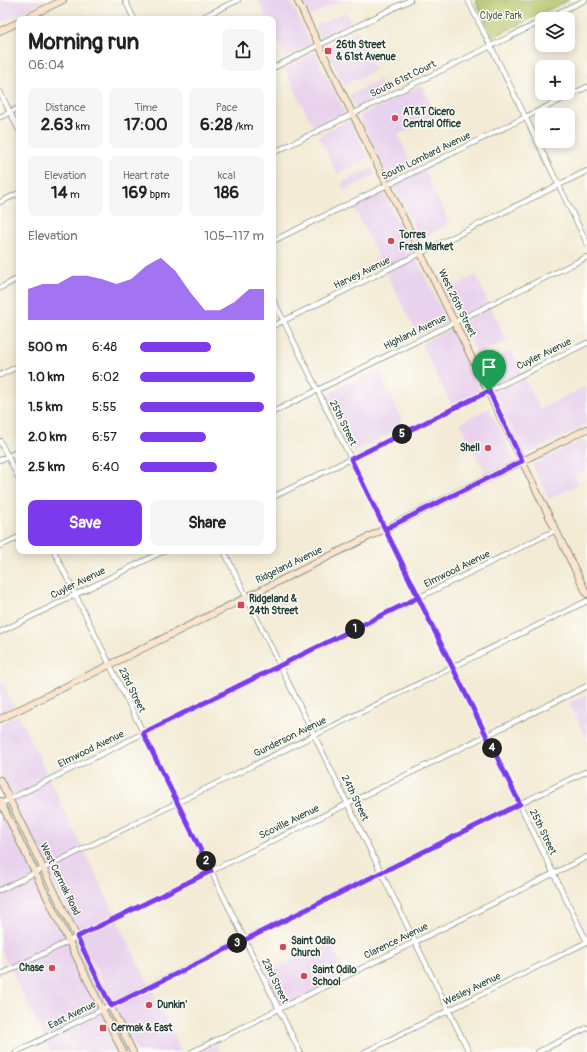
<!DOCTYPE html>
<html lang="en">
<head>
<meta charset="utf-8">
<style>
	:root { --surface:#fff; --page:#f6f6f6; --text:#222; --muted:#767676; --accent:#7c3aed }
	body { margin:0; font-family:Pangolin,sans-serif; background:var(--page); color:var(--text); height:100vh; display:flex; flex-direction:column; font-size:15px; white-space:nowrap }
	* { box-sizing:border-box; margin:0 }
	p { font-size:13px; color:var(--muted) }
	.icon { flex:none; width:22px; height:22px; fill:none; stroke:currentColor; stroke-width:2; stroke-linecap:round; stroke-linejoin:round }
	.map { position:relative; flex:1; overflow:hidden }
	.side { position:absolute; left:16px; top:16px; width:260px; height:538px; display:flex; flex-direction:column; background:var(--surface); border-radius:8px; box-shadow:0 2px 10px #0003 }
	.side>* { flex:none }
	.controls { position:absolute; left:535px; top:12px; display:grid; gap:8px }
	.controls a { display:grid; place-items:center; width:40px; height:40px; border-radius:8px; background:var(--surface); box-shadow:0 2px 10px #0003; font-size:20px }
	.pin { position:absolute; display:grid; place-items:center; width:34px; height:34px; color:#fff; margin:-41px -17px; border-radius:50% 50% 50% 0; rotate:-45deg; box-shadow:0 0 4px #0007 }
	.pin .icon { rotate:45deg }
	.km { position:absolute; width:20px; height:20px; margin:-10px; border-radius:50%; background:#222; color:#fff; font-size:11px; line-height:20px; text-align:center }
	.round { display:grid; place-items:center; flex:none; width:42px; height:42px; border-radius:8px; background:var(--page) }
	.headline { display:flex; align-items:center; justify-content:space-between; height:68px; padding:0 12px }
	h1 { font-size:22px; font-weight:700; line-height:30px }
	.metrics { display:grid; grid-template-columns:repeat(3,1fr); gap:6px; height:68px; padding:4px 12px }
	.metrics div { display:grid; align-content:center; border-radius:8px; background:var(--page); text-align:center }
	.metrics b { font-size:17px; font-weight:700 }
	.metrics small { font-size:11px; font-weight:400 }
	.metrics p { font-size:11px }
	.chart { height:112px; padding:8px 12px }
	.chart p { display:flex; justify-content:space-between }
	.chart svg { width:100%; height:72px; margin-top:4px; fill:var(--accent); opacity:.7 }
	.action { display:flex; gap:8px; margin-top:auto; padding:8px 12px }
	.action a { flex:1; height:46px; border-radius:8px; background:var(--accent); color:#fff; font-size:16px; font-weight:700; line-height:46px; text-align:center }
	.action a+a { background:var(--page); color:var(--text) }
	ul { padding:0 12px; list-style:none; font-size:13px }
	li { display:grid; grid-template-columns:64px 48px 1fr; align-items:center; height:30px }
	li i { height:10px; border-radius:5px; background:var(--accent) }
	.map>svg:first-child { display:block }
	.built { fill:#e9d2ed }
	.green { fill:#b6c669; stroke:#6a824e }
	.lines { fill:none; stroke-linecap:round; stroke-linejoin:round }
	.street-casing { stroke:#899484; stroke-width:6 }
	.secondary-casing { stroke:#899484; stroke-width:8 }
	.street { stroke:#fff; stroke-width:4.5 }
	.secondary { stroke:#fce5cf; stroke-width:6 }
	.route-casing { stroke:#fff; stroke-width:8 }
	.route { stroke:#7c3aed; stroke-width:5 }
	.poi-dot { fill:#d1495b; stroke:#fdfcf7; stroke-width:1.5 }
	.labels { text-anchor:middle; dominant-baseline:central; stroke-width:3; stroke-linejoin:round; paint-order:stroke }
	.park-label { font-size:10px; fill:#455f41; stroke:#fdfcf7 }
	.poi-label { font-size:10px; font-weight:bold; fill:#1f3d34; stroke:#fdfcf7; text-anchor:start }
	.street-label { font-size:10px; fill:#1f3d34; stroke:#fdfcf7 }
</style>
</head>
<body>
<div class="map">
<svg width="587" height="1052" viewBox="0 0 587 1052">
	<rect width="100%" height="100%" fill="#fdfcf7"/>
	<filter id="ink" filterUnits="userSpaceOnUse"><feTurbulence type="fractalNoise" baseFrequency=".025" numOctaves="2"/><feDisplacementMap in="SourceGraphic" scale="8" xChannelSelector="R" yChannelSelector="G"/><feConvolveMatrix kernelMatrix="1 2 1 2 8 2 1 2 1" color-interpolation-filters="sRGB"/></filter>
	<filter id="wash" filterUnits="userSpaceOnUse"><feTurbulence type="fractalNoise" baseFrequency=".012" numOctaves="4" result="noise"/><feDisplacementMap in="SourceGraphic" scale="16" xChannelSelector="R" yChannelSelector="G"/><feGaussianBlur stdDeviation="0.9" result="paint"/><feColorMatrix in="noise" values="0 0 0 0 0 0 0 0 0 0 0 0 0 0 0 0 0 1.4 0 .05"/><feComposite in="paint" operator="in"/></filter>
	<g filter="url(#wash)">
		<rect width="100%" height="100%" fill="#f3ebd5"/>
		<g class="built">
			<polygon points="0,0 46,0 0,23"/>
			<polygon points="258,0 290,0 311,45 286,57 273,30 273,19 267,19"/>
			<polygon points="302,0 340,0 341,1 310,16"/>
			<polygon points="346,12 353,25 322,41 315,26"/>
			<polygon points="356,31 375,70 344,85 325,47"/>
			<polygon points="315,53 346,115 315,130 284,68"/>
			<polygon points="380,80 386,94 356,109 349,96"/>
			<polygon points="421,85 436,116 398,135 413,168 390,179 359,116"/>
			<polygon points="349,120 368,158 337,174 318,136"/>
			<polygon points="372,168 375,175 345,190 341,183"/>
			<polygon points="424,170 450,224 420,239 394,185"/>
			<polygon points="383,191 447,322 418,336 353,206"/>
			<polygon points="476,276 489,303 458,318 445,291"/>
			<polygon points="491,308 507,341 476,355 461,323"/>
			<polygon points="451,329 481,392 452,406 421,344"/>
			<polygon points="511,350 522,372 492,387 481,365"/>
			<polygon points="378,369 405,426 355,451 327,394"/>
			<polygon points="525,378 540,409 587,386 587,425 525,455 494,392"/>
			<polygon points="489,408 515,460 486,474 460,423"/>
			<polygon points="587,438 587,470 575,476 579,484 549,499 532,465"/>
			<polygon points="0,678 14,707 0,714"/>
			<polygon points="587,695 587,740 569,703"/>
			<polygon points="18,715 150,987 182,1052 137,1052 0,774 0,724"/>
			<polygon points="0,803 122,1052 51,1052 0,948"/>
			<polygon points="329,941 347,976 279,1011 261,975"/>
			<polygon points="216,1044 220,1052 199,1052"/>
		</g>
		<polygon class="green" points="475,0 569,0 493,37"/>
	</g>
	<g filter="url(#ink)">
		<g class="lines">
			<g class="street-casing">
				<g id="street">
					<polyline points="125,0 134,19"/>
					<polyline points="468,0 587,243"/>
					<polyline points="199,19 238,0"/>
					<polyline points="545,19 585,0"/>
					<polyline points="273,68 410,0"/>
					<polyline points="0,92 19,130"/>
					<polyline points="0,117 19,108"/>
					<polyline points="273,153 542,21"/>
					<polyline points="0,202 19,193"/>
					<polyline points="273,241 587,87"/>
					<polyline points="0,288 19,278"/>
					<polyline points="273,299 587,942"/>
					<polyline points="273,326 587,171"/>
					<polyline points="0,375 19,366"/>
					<polyline points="273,412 587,257"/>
					<polyline points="0,441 19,479"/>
					<polyline points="0,460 19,451"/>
					<polyline points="273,497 587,343"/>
					<polyline points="0,546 19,537"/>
					<polyline points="54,551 300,1052"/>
					<polyline points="224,551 469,1052"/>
					<polyline points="0,632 164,551"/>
					<polyline points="0,804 556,530"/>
					<polyline points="0,890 587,601"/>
					<polyline points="0,975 587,686"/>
					<polyline points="16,1052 587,771"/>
					<polyline points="192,1052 587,857"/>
					<polyline points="365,1052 587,942"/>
					<polyline points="538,1052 587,1028"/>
				</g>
			</g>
			<g class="secondary-casing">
				<g id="secondary">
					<polyline points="297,0 587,594"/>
					<polyline points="24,19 63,0"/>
					<polyline points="0,31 19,22"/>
					<polyline points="0,719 587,429"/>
					<polyline points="0,780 133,1052"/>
					<polyline points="0,801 123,1052"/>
				</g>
			</g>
			<use href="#street" class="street"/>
			<use href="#secondary" class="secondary"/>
		</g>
	</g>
	<g class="lines" filter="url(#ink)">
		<g class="route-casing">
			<path id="route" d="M489 391 522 461 385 529 419 597 143 733 211 871 77 937 111 1006 520 804C475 712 429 621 385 529L351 459 489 391"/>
		</g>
		<use href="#route" class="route"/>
	</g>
	<g class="poi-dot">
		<rect x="324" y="47" width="8" height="8" rx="2"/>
		<circle cx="395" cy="118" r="4"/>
		<circle cx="391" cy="241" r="4"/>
		<circle cx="488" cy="448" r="4"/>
		<rect x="237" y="601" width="8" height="8" rx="2"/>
		<circle cx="283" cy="947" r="4"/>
		<circle cx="52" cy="968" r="4"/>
		<circle cx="304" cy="976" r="4"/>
		<circle cx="149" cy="1005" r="4"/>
		<rect x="99" y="1024" width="8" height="8" rx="2"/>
	</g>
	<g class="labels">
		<g class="park-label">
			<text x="501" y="16">Clyde Park</text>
		</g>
		<g class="poi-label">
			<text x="336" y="45">26th Street<tspan x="336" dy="12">&amp; 61st Avenue</tspan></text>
			<text x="403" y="112">AT&amp;T Cicero<tspan x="403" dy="12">Central Office</tspan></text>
			<text x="399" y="235">Torres<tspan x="399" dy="12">Fresh Market</tspan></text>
			<text x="480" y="448" text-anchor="end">Shell</text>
			<text x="249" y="599">Ridgeland &amp;<tspan x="249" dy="12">24th Street</tspan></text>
			<text x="291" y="941">Saint Odilo<tspan x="291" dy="12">Church</tspan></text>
			<text x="44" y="968" text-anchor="end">Chase</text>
			<text x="312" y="970">Saint Odilo<tspan x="312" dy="12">School</tspan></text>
			<text x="157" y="1005">Dunkin'</text>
			<text x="111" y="1028">Cermak &amp; East</text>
		</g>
		<g class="street-label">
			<text transform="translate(403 79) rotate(-26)">South 61st Court</text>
			<text transform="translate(426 156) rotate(-26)">South Lombard Avenue</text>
			<text transform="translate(362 273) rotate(-26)">Harvey Avenue</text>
			<text transform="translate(457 303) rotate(64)">West 26th Street</text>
			<text transform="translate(415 332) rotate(-26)">Highland Avenue</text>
			<text transform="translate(544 354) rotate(-26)">Cuyler Avenue</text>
			<text transform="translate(343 423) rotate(64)">25th Street</text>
			<text transform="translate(289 565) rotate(-26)">Ridgeland Avenue</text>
			<text transform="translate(457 569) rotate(-26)">Elmwood Avenue</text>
			<text transform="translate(78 583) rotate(-26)">Cuyler Avenue</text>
			<text transform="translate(132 690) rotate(64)">23rd Street</text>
			<text transform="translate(290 737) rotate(-26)">Gunderson Avenue</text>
			<text transform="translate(91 749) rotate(-26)">Elmwood Avenue</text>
			<text transform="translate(355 798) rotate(64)">24th Street</text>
			<text transform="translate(289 822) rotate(-26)">Scoville Avenue</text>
			<text transform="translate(543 832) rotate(64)">25th Street</text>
			<text transform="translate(60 879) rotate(64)">West Cermak Road</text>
			<text transform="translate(396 941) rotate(-26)">Clarence Avenue</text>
			<text transform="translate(275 981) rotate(64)">23rd Street</text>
			<text transform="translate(472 989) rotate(-26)">Wesley Avenue</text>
			<text transform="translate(72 1015) rotate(-26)">East Avenue</text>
		</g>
	</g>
</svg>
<div class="controls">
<a><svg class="icon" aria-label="layers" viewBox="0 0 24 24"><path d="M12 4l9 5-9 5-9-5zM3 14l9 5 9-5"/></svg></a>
<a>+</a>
<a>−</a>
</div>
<div class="pin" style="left:489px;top:391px;background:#1e9e55"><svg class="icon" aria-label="arrive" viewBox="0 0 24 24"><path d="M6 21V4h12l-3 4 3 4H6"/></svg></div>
<b class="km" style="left:355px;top:629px">1</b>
<b class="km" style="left:206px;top:861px">2</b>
<b class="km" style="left:237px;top:943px">3</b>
<b class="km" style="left:492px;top:748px">4</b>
<b class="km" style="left:402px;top:434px">5</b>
<section class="side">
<div class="headline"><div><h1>Morning run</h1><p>06:04</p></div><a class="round"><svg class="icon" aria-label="share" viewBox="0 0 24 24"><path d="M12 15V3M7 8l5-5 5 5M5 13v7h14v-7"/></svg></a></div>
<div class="metrics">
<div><p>Distance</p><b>2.63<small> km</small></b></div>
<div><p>Time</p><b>17:00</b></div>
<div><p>Pace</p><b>6:28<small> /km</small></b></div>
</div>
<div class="metrics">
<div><p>Elevation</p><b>14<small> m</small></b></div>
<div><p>Heart rate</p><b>169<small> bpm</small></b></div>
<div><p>kcal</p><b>186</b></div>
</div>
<div class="chart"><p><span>Elevation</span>105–117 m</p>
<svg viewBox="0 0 160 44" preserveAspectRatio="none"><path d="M0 44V25L10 22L20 22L30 17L40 17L50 19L60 22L70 19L80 11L90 6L100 14L110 27L120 38L130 38L140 33L150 25L160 25V44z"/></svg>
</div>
<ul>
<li><b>500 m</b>6:48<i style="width:57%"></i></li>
<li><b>1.0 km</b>6:02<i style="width:93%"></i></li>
<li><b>1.5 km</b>5:55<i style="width:100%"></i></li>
<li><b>2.0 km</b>6:57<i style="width:53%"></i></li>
<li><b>2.5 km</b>6:40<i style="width:62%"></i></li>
</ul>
<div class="action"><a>Save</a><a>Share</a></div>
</section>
</div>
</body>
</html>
